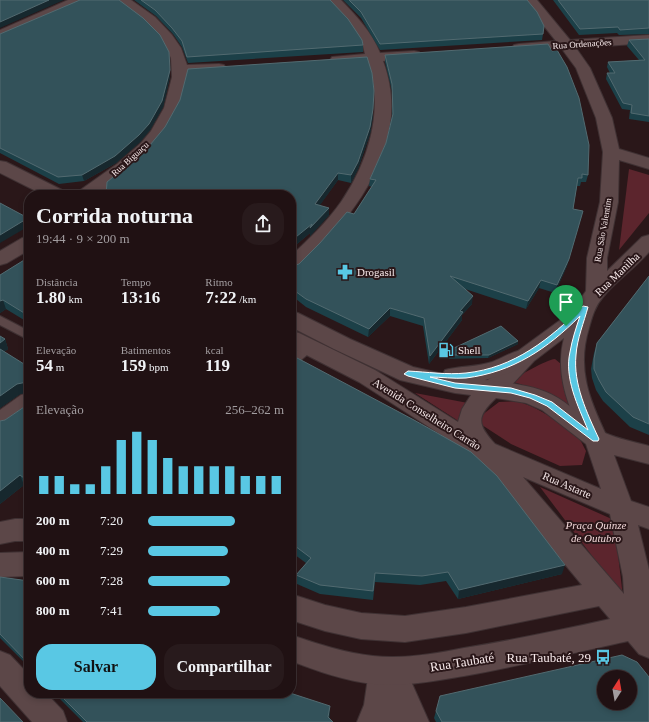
<!DOCTYPE html>
<html lang="pt">
<head>
<meta charset="utf-8">
<style>
	:root { --surface:#201113; --page:#281a1c; --text:#f1f3f6; --muted:#a29da0; --line:#3d3133; --accent:#59c8e4 }
	body { margin:0; font-family:Georgia,serif; background:var(--page); color:var(--text); height:100vh; display:flex; flex-direction:column; font-size:15px; white-space:nowrap }
	* { box-sizing:border-box; margin:0 }
	p { font-size:13px; color:var(--muted) }
	.icon { flex:none; width:22px; height:22px; fill:none; stroke:currentColor; stroke-width:2; stroke-linecap:round; stroke-linejoin:round }
	.map { position:relative; flex:1; overflow:hidden }
	.panel { position:absolute; left:24px; top:190px; width:272px; height:508px; display:flex; flex-direction:column; background:var(--surface); border-radius:16px; box-shadow:0 2px 6px #0003,0 0 0 1px var(--line) }
	.panel>* { flex:none }
	.needle { width:26px; rotate:11deg }
	.controls { position:absolute; left:597px; top:670px; display:grid; gap:8px }
	.controls a { display:grid; place-items:center; width:40px; height:40px; border-radius:50%; background:var(--surface); box-shadow:0 2px 6px #0003,0 0 0 1px var(--line); font-size:20px }
	.pin { position:absolute; display:grid; place-items:center; width:34px; height:34px; color:#fff; margin:-41px -17px; border-radius:50% 50% 50% 0; rotate:-45deg; box-shadow:0 0 4px #0007 }
	.pin .icon { rotate:45deg }
	.round { display:grid; place-items:center; flex:none; width:42px; height:42px; border-radius:16px; background:var(--page) }
	.head { display:flex; align-items:center; justify-content:space-between; height:68px; padding:0 12px }
	h1 { font-size:22px; font-weight:700; line-height:30px }
	.figures { display:grid; grid-template-columns:repeat(3,1fr); gap:6px; height:68px; padding:4px 12px }
	.figures div { display:grid; align-content:center }
	.figures b { font-size:17px; font-weight:700 }
	.figures small { font-size:11px; font-weight:400 }
	.figures p { font-size:11px }
	.chart { height:112px; padding:8px 12px }
	.chart p { display:flex; justify-content:space-between }
	.chart svg { width:100%; height:72px; margin-top:4px; stroke:var(--accent); stroke-width:6 }
	.action { display:flex; gap:8px; margin-top:auto; padding:8px 12px }
	.action a { flex:1; height:46px; border-radius:16px; background:var(--accent); color:#111; font-size:16px; font-weight:700; line-height:46px; text-align:center }
	.action a+a { background:var(--page); color:var(--text) }
	ul { padding:0 12px; list-style:none; font-size:13px }
	li { display:grid; grid-template-columns:64px 48px 1fr; align-items:center; height:30px }
	li i { height:10px; border-radius:5px; background:var(--accent) }
	.map>svg:first-child { display:block }
	.green { fill:#5c252d }
	.lines { fill:none; stroke-linecap:round; stroke-linejoin:round }
	.lane-casing { stroke:#3f3133; stroke-width:2 }
	.street-casing { stroke:#3f3133; stroke-width:2 }
	.secondary-casing { stroke:#3f3133; stroke-width:2 }
	.lane { fill:#5c4748; fill-rule:evenodd }
	.street { fill:#5c4748; fill-rule:evenodd }
	.secondary { fill:#5c4748; fill-rule:evenodd }
	.wall { fill:#1c4048 }
	.shaded-wall { fill:#17282e }
	.building { fill:#33525a; stroke:#526a70; fill-rule:evenodd }
	.route { fill:#59c8e4; stroke:#fff; fill-rule:evenodd }
	.labels { text-anchor:middle; dominant-baseline:central; stroke-width:4; stroke-linejoin:round; paint-order:stroke }
	.far-street-label { font-size:9px; fill:#f8eaeb; stroke:#2a1719 }
	.poi-label { font-size:11px; fill:#f8eaeb; stroke:#2a1719; text-anchor:start }
	.street-label { font-size:11px; fill:#f8eaeb; stroke:#2a1719 }
	.park-label { font-size:11px; font-style:italic; fill:#f2d8d9; stroke:#2a1719 }
	.near-poi-label { font-size:13px; fill:#f8eaeb; stroke:#2a1719; text-anchor:end }
	.near-street-label { font-size:13px; fill:#f8eaeb; stroke:#2a1719 }
</style>
</head>
<body>
<div class="map">
<svg width="649" height="722" viewBox="0 0 649 722">
	<rect width="100%" height="100%" fill="#2a1719"/>
	<g class="green">
		<polygon points="629,169 649,175 649,213 619,250"/>
		<path d="M555 359 561 364 563 383 571 406C551 395 532 387 509 381 520 376 545 360 555 359Z"/>
		<polygon points="415,393 468,403 461,412 460,422"/>
		<path d="M499 402C505 402 512 401 518 402 533 404 571 428 580 440 583 444 584 448 586 451L582 465 560 466 511 444 482 425V415Z"/>
		<polygon points="540,487 614,520 623,597"/>
	</g>
	<g class="lines">
		<g class="lane-casing">
			<g id="lane">
				<polygon points="0,316 29,331 29,340 0,325"/>
				<polygon points="309,343 313,344 315,347 313,350 295,365 291,366 291,355 305,344"/>
			</g>
		</g>
		<g class="street-casing">
			<g id="street">
				<polygon points="68,0 86,0 84,3 0,39 0,30"/>
				<path d="M115 0H131L155 17 172 35 181 48 187 65 219 64 224 65 226 68 224 71 188 74C181 121 157 150 120 179 113 184 105 192 97 195 92 197 82 195 76 195L79 191 117 164 141 143 151 131 164 108 172 77 171 58 162 40 145 23Z"/>
				<path d="M327 0H341C356 16 372 32 380 53L414 51 419 52 421 55 419 58 383 61C414 144 353 217 298 271L291 273V256C309 239 327 222 341 202 368 163 385 109 368 62L337 64 332 63 330 60 332 57 365 54 363 46 349 24Z"/>
				<path d="M523 0H537L570 40 649 35V43L576 48 590 68 612 118 619 149 649 158V169L619 160 618 202 607 258V271L642 237 649 235V252C635 268 616 281 603 297 595 306 592 317 589 328 576 370 590 401 608 439L604 445 596 448 588 445C570 413 554 375 564 338L534 361 508 389 498 396 490 398 482 396 479 390 482 384 492 377 518 351 559 321 578 302 586 291 587 258 600 202 603 152 596 118 576 68 562 49 519 52 514 51 512 48 514 45 519 44 556 41Z"/>
				<polygon points="29,236 29,250 7,263 0,265 0,251 22,238"/>
				<polygon points="29,393 29,413 8,428 0,431 0,410 21,395"/>
				<polygon points="0,651 10,655 29,675 29,693 46,693 63,711 67,722 32,722 0,686"/>
				<polygon points="384,657 388,659 392,657 402,661 429,722 357,722 364,705 369,671 374,661"/>
			</g>
		</g>
		<g class="secondary-casing">
			<g id="secondary">
				<polygon points="0,161 6,162 64,191 67,195 44,195 0,173"/>
				<path d="M291 311 298 313 350 339 413 367 443 374 445 370C460 366 477 367 492 362 506 357 519 346 534 351L537 356C529 369 499 376 485 380 509 383 536 385 558 398 575 408 588 424 605 433 618 439 635 442 649 446V464L614 455 631 501 649 507V529L638 525 649 570V658L639 654 628 641C573 653 519 666 464 676 434 681 404 687 373 684 345 681 318 671 291 661V635C318 644 345 653 373 656 404 659 434 654 464 648 513 640 561 630 610 619L599 606 466 633 405 642 361 639 325 631 291 620V594L325 605 361 613 405 616 466 607 582 585 477 458 359 382 291 347V331L299 333 375 370 458 422 462 409 471 395 455 393 400 380 334 349 291 327ZM496 398 526 403 542 410 586 444 601 489 495 444C477 424 476 417 496 398ZM523 477 610 514 623 577 624 594Z"/>
				<polygon points="15,519 29,519 29,541 15,541 0,544 0,522"/>
				<polygon points="29,552 29,576 0,577 0,553"/>
			</g>
		</g>
		<use href="#lane" class="lane"/>
		<use href="#street" class="street"/>
		<use href="#secondary" class="secondary"/>
	</g>
	<g class="wall">
		<polygon points="134,0 330,0 363,45 363,52 188,63 182,47 173,34 156,16"/>
		<polygon points="343,0 527,0 543,34 542,40 380,50 361,18"/>
		<polygon points="553,0 649,0 649,34 619,35 617,33 579,35"/>
		<polygon points="0,34 169,52 170,77 163,107 150,130 140,142 116,163 84,181 59,184 0,153"/>
		<polygon points="649,39 649,122 629,119 630,110 622,109 606,79 607,73 610,73 607,67 608,62 639,60 627,46 629,40"/>
		<polygon points="385,55 588,175 586,182 581,182 580,186 577,186 573,209 583,211 567,266 555,293 539,288 526,309 465,289 472,304 462,315 462,320 429,364 423,326 390,316 368,337 306,307 296,299 291,287 291,278 299,264 354,214 372,187 369,186 370,179 386,143 392,116 392,91 385,62"/>
		<polygon points="373,116 370,134 358,169 351,183 338,180 319,206 329,215 310,236 310,233 291,249"/>
		<polygon points="29,257 29,323 6,309 0,313 0,275"/>
		<polygon points="649,276 649,435 630,427 603,401 596,390 592,378 591,369 594,353 597,343"/>
		<polygon points="0,336 5,339 8,349 4,352 24,364 29,361 29,488 24,485 0,504 5,420 27,405 27,392 20,394 0,408"/>
		<polygon points="518,341 518,344 488,358 439,359 439,355"/>
		<polygon points="291,357 562,574 458,599 446,581 420,585 375,582 373,600 320,594 297,584 296,575 306,563 291,552"/>
		<polygon points="0,577 29,581 29,667 0,638"/>
		<polygon points="54,693 290,693 330,713 329,718 333,722 83,722"/>
		<polygon points="436,711 649,722 436,722 434,718"/>
	</g>
	<g class="shaded-wall">
		<polygon points="49,0 64,0 0,28 0,22"/>
		<polygon points="169,52 170,77 163,107 150,130 140,142 116,163 84,181 82,175"/>
		<polygon points="373,109 373,116 370,134 358,169 351,183 351,175"/>
		<polygon points="338,173 338,180 315,212 315,204"/>
		<polygon points="329,208 329,215 323,222 310,236 310,233 291,249 291,241"/>
		<polygon points="583,211 567,266 555,293 557,285"/>
		<polygon points="28,218 29,226 0,243 0,235"/>
		<polygon points="541,280 539,288 526,309 528,301"/>
		<polygon points="473,296 472,304 462,315 462,320 429,364 430,356 460,311"/>
		<polygon points="3,300 6,309 0,313 0,301"/>
		<polygon points="390,308 390,316 368,337 369,329"/>
		<polygon points="5,339 8,349 0,355 0,343"/>
		<polygon points="518,341 518,344 488,358 489,355"/>
		<polygon points="27,382 29,392 20,394 0,408 0,396 17,384"/>
		<polygon points="20,475 24,485 0,504 0,491"/>
		<polygon points="565,565 562,574 458,599 459,590"/>
		<polygon points="330,706 330,713 329,722 328,717"/>
	</g>
	<g class="building">
		<polygon points="0,0 49,0 0,22"/>
		<polygon points="80,0 119,0 143,18 160,35 169,52 170,70 162,101 149,124 139,135 115,156 82,175 58,177 0,148 0,34"/>
		<polygon points="141,0 330,0 348,19 362,40 363,45 187,57 182,41 172,28 155,10"/>
		<polygon points="349,0 527,0 537,12 544,26 543,34 380,44 361,12"/>
		<polygon points="558,0 649,0 649,28 620,30 618,27 580,29"/>
		<polygon points="649,39 649,116 631,113 632,105 623,103 607,73 615,73 608,62 645,60 629,40"/>
		<polygon points="548,44 552,51 557,50 567,67 579,98 589,145 588,175 582,174 582,178 578,178 573,209 583,211 569,259 557,285 541,280 528,301 450,276 473,296 460,311 463,312 430,356 424,318 390,308 369,329 306,299 295,291 291,280 291,278 296,265 299,264 320,243 347,212 354,214 376,180 370,179 386,143 393,114 392,84 385,55"/>
		<polygon points="367,57 372,73 374,91 373,109 370,127 358,162 351,175 338,173 315,204 329,208 310,228 312,224 291,241 291,195 106,195 107,182 145,151 165,127 180,100 188,69"/>
		<polygon points="0,203 28,218 0,235"/>
		<polygon points="29,257 29,316 3,300 0,301 0,275"/>
		<polygon points="649,276 649,424 633,417 606,392 599,380 594,369 594,359 597,343"/>
		<polygon points="501,326 518,341 489,355 439,355"/>
		<polygon points="0,336 5,339 0,343"/>
		<polygon points="0,349 24,364 29,361 29,482 20,475 0,491 0,421 5,420 27,405 27,382 17,384 0,396"/>
		<polygon points="291,357 295,357 301,360 414,420 471,452 497,476 565,565 459,590 448,572 422,576 375,573 373,591 320,585 296,575 311,558 291,543"/>
		<polygon points="0,577 29,581 29,664 0,634"/>
		<path d="M622 655 637 662 649 677V722H442L436 711 440 696ZM604 677H630V703H604Z"/>
		<polygon points="58,693 290,693 330,706 328,717 333,722 87,722"/>
		<polygon points="0,698 23,722 0,722"/>
	</g>
	<path class="route" d="M583 306 588 307C584 322 577 339 576 355 573 384 587 413 599 439L598 441H593L547 406 530 398 511 393 455 388 408 376 404 374 408 371C427 372 447 375 466 373 514 368 550 339 583 306ZM580 316C576 328 572 340 570 352 564 378 578 406 588 430L552 402 535 395 511 388 455 383 430 377C441 377 454 379 466 378 513 372 547 349 580 316Z"/>
	<defs>
		<g id="pharmacy-bare" transform="scale(1.2)"><path d="M-2-6h4v4h4v4h-4v4h-4v-4h-4v-4h4Z" fill="#59c8e4" stroke="#2a1719" stroke-width="2.5" paint-order="stroke"/></g>
		<g id="fuel-bare" transform="scale(1.2)"><path d="M-5.5-6h7V0h2V4h1.3V-2.5L3-4.5l.8-.8L6-3V5H2.5V1h-1V6h-7ZM-4.2-4.7v3.2H.2V-4.7Z" fill="#59c8e4" stroke="#2a1719" stroke-width="2.5" paint-order="stroke"/></g>
		<g id="bus-bare" transform="scale(1.2)"><path d="M-5-6H5V4H4V6H2V4H-2V6H-4V4H-5ZM-3.5-4V0h7V-4ZM-3.5 1.2v1.5H-2V1.2ZM2 1.2v1.5H3.5V1.2Z" fill="#59c8e4" stroke="#2a1719" stroke-width="2.5" paint-order="stroke"/></g>
	</defs>
	<g fill-rule="evenodd">
		<use href="#pharmacy-bare" x="345" y="272"/>
		<use href="#fuel-bare" x="446" y="350"/>
		<use href="#bus-bare" x="603" y="657"/>
	</g>
	<g class="labels">
		<g class="far-street-label">
			<text transform="translate(582 44) rotate(-4)">Rua Ordenações</text>
			<text transform="translate(130 159) rotate(-42)">Rua Biguaçu</text>
			<text transform="translate(603 230) rotate(-80)">Rua São Valentim</text>
		</g>
		<g class="poi-label">
			<text x="357" y="272">Drogasil</text>
			<text x="458" y="350">Shell</text>
		</g>
		<g class="street-label">
			<text transform="translate(617 274) rotate(-44)">Rua Manilha</text>
			<text transform="translate(427 414) rotate(32)">Avenida Conselheiro Carrão</text>
			<text transform="translate(567 485) rotate(23)">Rua Astarte</text>
		</g>
		<g class="park-label">
			<text x="596" y="525">Praça Quinze<tspan x="596" dy="13">de Outubro</tspan></text>
		</g>
		<g class="near-poi-label">
			<text x="591" y="657">Rua Taubaté, 29</text>
		</g>
		<g class="near-street-label">
			<text transform="translate(462 662) rotate(-9)">Rua Taubaté</text>
		</g>
	</g>
</svg>
<div class="controls">
<a><svg class="needle" viewBox="-14 -14 28 28"><path d="M0-13l5 13h-10z" fill="#e53935"/><path d="M0 13l5-13h-10z" fill="#a29da0"/></svg></a>
</div>
<div class="pin" style="left:566px;top:326px;background:#1e9e55"><svg class="icon" aria-label="arrive" viewBox="0 0 24 24"><path d="M6 21V4h12l-3 4 3 4H6"/></svg></div>
<section class="panel">
<div class="head"><div><h1>Corrida noturna</h1><p>19:44 · 9 × 200 m</p></div><a class="round"><svg class="icon" aria-label="share" viewBox="0 0 24 24"><path d="M12 15V3M7 8l5-5 5 5M5 13v7h14v-7"/></svg></a></div>
<div class="figures">
<div><p>Distância</p><b>1.80<small> km</small></b></div>
<div><p>Tempo</p><b>13:16</b></div>
<div><p>Ritmo</p><b>7:22<small> /km</small></b></div>
</div>
<div class="figures">
<div><p>Elevação</p><b>54<small> m</small></b></div>
<div><p>Batimentos</p><b>159<small> bpm</small></b></div>
<div><p>kcal</p><b>119</b></div>
</div>
<div class="chart"><p><span>Elevação</span>256–262 m</p>
<svg viewBox="0 0 160 44" preserveAspectRatio="none"><path d="M5 44V33M15 44V33M25 44V38M35 44V38M45 44V27M55 44V11M65 44V6M75 44V11M85 44V22M95 44V27M105 44V27M115 44V27M125 44V27M135 44V33M145 44V33M155 44V33"/></svg>
</div>
<ul>
<li><b>200 m</b>7:20<i style="width:64%"></i></li>
<li><b>400 m</b>7:29<i style="width:59%"></i></li>
<li><b>600 m</b>7:28<i style="width:60%"></i></li>
<li><b>800 m</b>7:41<i style="width:53%"></i></li>
</ul>
<div class="action"><a>Salvar</a><a>Compartilhar</a></div>
</section>
</div>
</body>
</html>
